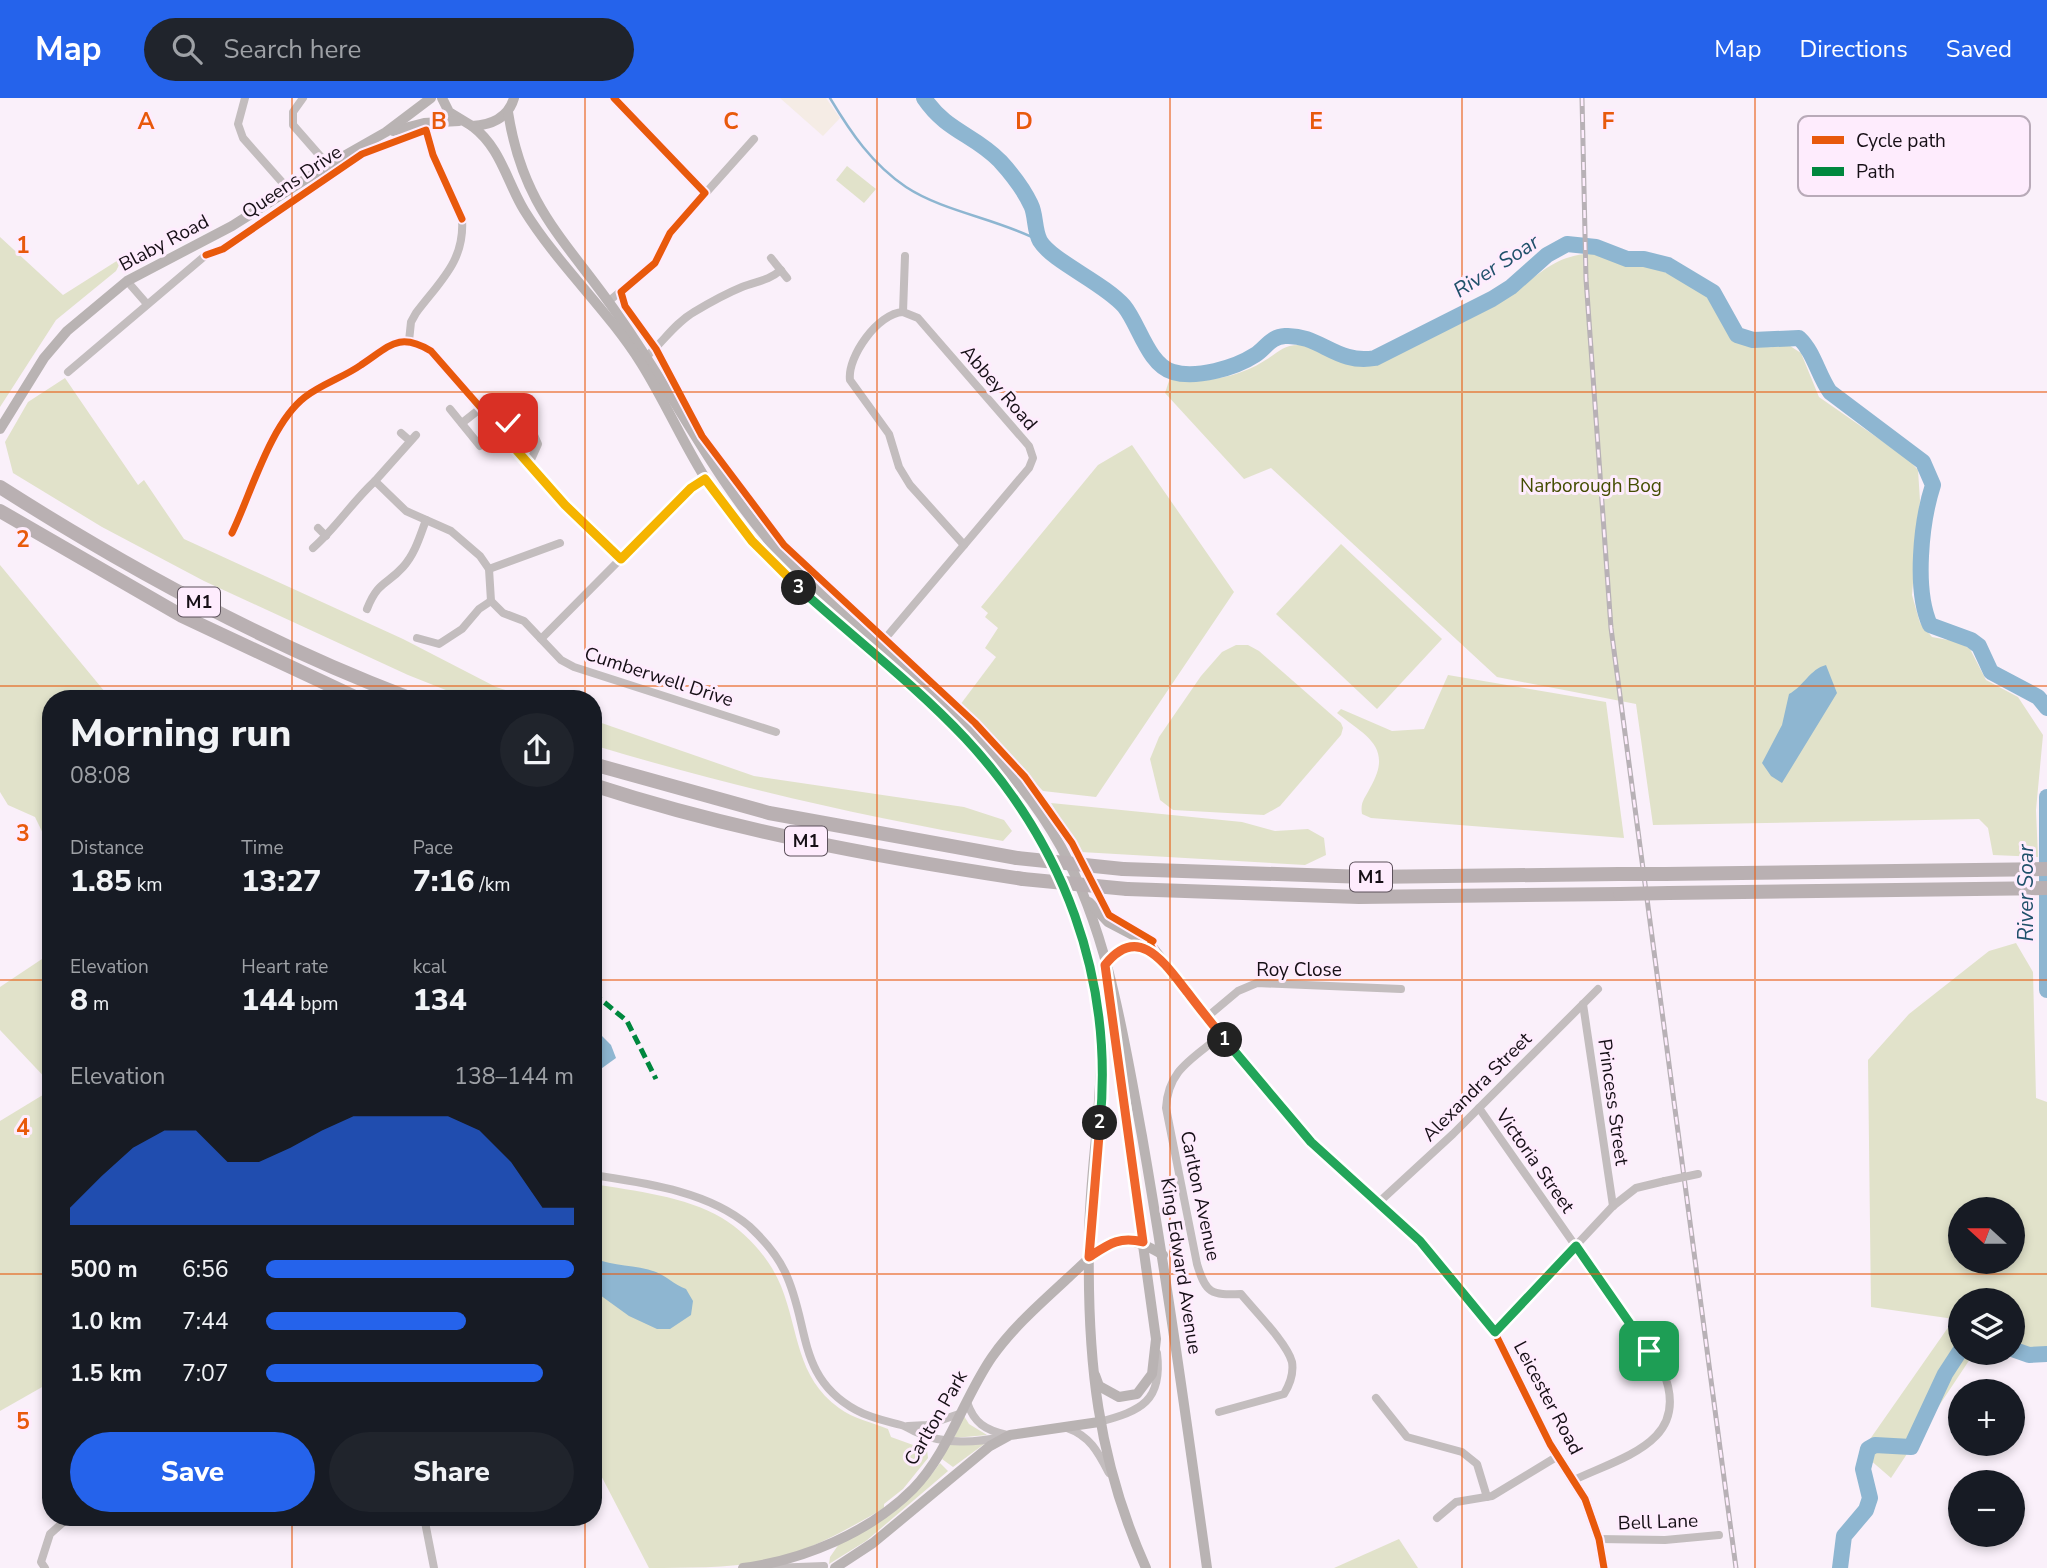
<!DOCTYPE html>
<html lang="en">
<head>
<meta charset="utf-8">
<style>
	:root { --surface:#171b24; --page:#20242c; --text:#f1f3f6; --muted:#9ea1a6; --accent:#2563eb }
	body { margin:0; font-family:"Nunito Sans",sans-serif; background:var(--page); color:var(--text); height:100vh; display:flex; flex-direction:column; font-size:26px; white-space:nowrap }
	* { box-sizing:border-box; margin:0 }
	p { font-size:23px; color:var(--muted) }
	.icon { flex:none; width:38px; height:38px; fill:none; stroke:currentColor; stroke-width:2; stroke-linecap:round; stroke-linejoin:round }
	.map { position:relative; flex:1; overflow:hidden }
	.drawer { position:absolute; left:42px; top:592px; width:560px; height:836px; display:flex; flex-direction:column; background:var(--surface); border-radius:28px; box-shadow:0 4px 10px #0003 }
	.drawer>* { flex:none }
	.needle { width:46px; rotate:291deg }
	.fabs { position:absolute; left:1948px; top:1099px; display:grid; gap:14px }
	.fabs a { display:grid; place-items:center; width:77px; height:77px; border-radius:50%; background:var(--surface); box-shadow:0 4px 10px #0003; font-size:35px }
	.pin { position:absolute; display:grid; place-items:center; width:60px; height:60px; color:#fff; margin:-30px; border-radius:14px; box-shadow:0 4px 10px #0006 }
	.km { position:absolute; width:35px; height:35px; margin:-18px; border-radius:50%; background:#222; color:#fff; font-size:19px; line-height:35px; text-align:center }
	.round { display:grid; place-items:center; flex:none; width:74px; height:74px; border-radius:37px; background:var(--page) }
	.head { display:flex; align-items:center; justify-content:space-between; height:119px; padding:0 28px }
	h1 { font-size:38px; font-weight:800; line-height:52px }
	.stats { display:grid; grid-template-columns:repeat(3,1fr); gap:10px; height:119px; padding:7px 28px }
	.stats div { display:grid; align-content:center }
	.stats b { font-size:30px; font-weight:800 }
	.stats small { font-size:19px; font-weight:400 }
	.stats p { font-size:19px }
	.chart { height:196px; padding:14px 28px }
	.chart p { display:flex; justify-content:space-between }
	.chart svg { width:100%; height:126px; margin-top:7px; fill:var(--accent); opacity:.7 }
	.button { display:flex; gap:14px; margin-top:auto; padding:14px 28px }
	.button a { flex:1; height:80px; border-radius:42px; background:var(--accent); color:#fff; font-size:28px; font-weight:800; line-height:80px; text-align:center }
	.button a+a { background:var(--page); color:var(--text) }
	ul { padding:0 28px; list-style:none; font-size:23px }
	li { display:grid; grid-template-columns:112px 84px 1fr; align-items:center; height:52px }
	li i { height:18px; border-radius:9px; background:var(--accent) }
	header { display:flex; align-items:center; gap:42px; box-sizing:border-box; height:98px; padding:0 35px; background:var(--accent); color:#fff }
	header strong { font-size:33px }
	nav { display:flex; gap:38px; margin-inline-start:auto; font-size:24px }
	.search { width:490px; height:63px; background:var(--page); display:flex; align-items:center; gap:18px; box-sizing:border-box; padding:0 24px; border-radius:38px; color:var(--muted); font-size:26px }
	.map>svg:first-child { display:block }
	.industrial { fill:#f5ece5 }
	.green { fill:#e1e2ca; fill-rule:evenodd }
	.water { fill:#8eb6d1 }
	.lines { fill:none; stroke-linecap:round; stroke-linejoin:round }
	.stream { stroke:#8eb6d1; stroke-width:2.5 }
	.river { stroke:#8eb6d1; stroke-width:16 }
	.street { stroke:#c3bdbe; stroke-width:8 }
	.secondary { stroke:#b9b3b3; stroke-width:10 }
	.highway { stroke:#b9b0b2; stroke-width:14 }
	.rail-casing { stroke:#b8b1b6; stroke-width:5 }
	.rail { stroke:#feecfd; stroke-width:2.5; stroke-dasharray:8; stroke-linecap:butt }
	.street-bridge { stroke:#c3bdbe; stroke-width:8 }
	.highway-bridge { stroke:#b9b0b2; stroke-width:14 }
	.quiet { stroke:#00873e; stroke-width:5; stroke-dasharray:10 5; stroke-linecap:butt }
	.cycleway-casing { stroke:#feecfd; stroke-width:11 }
	.cycleway { stroke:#e8590c; stroke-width:7 }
	.split-1-casing { stroke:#fff; stroke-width:14 }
	.split-2-casing { stroke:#fff; stroke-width:14 }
	.split-3-casing { stroke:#fff; stroke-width:14 }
	.split-4-casing { stroke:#fff; stroke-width:14 }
	.split-1 { stroke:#22a559; stroke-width:9 }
	.split-2 { stroke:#f0652b; stroke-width:9 }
	.split-3 { stroke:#22a559; stroke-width:9 }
	.split-4 { stroke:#f5b400; stroke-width:9 }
	.grid { fill:none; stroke:#e8590c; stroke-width:2; stroke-opacity:0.55 }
	.labels { text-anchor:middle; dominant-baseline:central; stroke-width:6; stroke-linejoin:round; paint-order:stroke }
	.shield { fill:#feecfd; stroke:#5c515b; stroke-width:2 }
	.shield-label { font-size:18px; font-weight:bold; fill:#160f16 }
	.street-label { font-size:19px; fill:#160f16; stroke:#feecfd }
	.park-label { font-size:19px; fill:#444d02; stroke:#feecfd }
	.water-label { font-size:21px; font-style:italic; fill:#20516b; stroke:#feecfd }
	.key { fill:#feecfd; stroke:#b8aab8; stroke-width:2 }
	.key-label { font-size:19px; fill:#160f16 }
	.grid-label { font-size:23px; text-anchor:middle; font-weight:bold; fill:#e8590c; stroke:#feecfd; stroke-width:6; stroke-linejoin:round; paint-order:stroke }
</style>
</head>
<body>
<header>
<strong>Map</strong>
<div class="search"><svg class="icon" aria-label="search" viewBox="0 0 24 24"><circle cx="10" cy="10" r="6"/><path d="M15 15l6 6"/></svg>Search here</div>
<nav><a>Map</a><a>Directions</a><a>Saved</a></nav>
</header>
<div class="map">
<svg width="2047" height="1470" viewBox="0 0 2047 1470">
	<rect width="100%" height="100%" fill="#faf0fa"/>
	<polygon class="industrial" points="780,0 826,0 840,20 823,38"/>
	<g class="green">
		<polygon points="847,68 876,91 864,105 836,82"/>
		<polygon points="0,139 63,197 123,159 116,173 56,222 0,309"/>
		<path d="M1598 155C1629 167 1663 169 1692 186 1723 204 1713 238 1756 247 1769 250 1775 250 1787 246L1801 255 1819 299 1908 361 1918 372 1920 403 1912 497 1920 525 1932 539 1959 544 1970 551 1986 582 2018 599 2043 637 2036 712 2038 759 1993 757 1988 730 1979 721 1653 727 1636 606 1497 579 1271 370 1244 381 1165 295 1170 280C1202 285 1236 281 1264 263 1276 256 1283 247 1298 247 1322 246 1342 268 1370 268 1411 247 1460 226 1500 204 1538 181 1549 156 1598 155Z"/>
		<polygon points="65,280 138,387 144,382 184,441 403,541 496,589 530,600 466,600 408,577 204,483 102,429 13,375 5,344 28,304"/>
		<polygon points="1132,347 1234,494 1096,699 1043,693 960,607 996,559 985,550 998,530 985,519 988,515 981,509 1098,367"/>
		<polygon points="1341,446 1442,541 1377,611 1276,516"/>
		<polygon points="0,467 110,600 51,600 51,752 35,719 8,707 0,694"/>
		<polygon points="1236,547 1248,547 1259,553 1341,625 1343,630 1341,637 1280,708 1264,717 1173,712 1160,702 1150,661 1159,639 1201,578 1222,554"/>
		<path d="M1448 577 1606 604 1624 740 1371 720 1362 716C1360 704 1365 700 1370 690 1394 649 1366 638 1337 615L1341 611 1392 633 1424 631Z"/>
		<path d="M593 622 754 678 964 709 1004 722 1012 733 1003 743C864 719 729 688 593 647Z"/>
		<polygon points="1051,705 1242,724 1275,733 1308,731 1324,740 1326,757 1305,767 1081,754"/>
		<path d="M2016 845 2033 874 2036 1000 2047 1004V1261L2003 1255H2012V1202H1960V1255H1974L1891 1380 1861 1354 1954 1221 1871 1209 1868 962 1909 916 1989 853ZM1960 1111H2012V1164H1960Z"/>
		<polygon points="51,855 51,986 0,932 0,889"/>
		<polygon points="51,992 51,1284 0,1313 0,1023"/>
		<path d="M593 1086C635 1093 685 1098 722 1120 747 1135 770 1161 781 1188 799 1233 796 1279 839 1310 852 1320 873 1325 888 1331L891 1339 927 1352 928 1360 903 1391 884 1406V1410C852 1429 819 1447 783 1460 742 1470 692 1470 649 1470L593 1362Z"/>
		<polygon points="964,1318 969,1326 987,1337 954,1340"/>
		<polygon points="987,1344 953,1369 942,1361 950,1345"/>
		<polygon points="940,1365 948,1373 866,1443 829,1466 830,1459 839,1446 931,1377"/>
		<polygon points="1399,1441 1418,1470 1334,1470"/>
	</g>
	<g class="water">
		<path d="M1826 567 1837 595 1782 685 1771 678 1762 665 1782 627 1789 596C1804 588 1810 571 1826 567Z"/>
		<polygon points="600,936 611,947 616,960 598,973 593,968 593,939"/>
		<path d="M593 1160C614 1169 635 1166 656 1174 666 1178 675 1187 686 1191L693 1203 691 1217 670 1231H657L629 1218 593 1192Z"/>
	</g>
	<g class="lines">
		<path class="stream" d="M830 0C851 35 872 66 906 89 944 114 999 121 1040 143"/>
		<g class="river">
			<path d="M924 0C947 34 974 36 1000 63 1011 75 1024 92 1031 107 1036 117 1034 132 1040 143 1052 163 1104 185 1124 208 1139 226 1148 267 1173 274 1196 281 1235 270 1255 257 1266 250 1270 239 1285 238 1320 236 1336 267 1375 260L1492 201 1511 189 1547 157 1567 146 1596 149 1627 161H1644L1668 167 1713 194 1737 237 1753 242 1799 240C1814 254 1818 277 1830 294L1923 364 1933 387C1921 424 1914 492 1930 527L1971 542 1979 548 1991 574 2038 599 2047 610"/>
			<polyline points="2047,699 2047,892"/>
			<polyline points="2012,1251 2029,1257 2047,1256"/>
			<polyline points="1840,1470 1844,1438 1866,1412 1870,1400 1863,1371 1868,1351 1875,1347 1911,1349 1945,1276 1960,1253"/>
		</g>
		<g class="street">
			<polyline points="245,0 238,26 243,40 289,92"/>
			<polyline points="303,0 293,14 293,27 328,67"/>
			<polyline points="614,0 705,95"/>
			<polyline points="771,160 787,180"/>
			<polyline points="127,183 147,206"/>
			<polyline points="609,203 655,165 670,135 754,41"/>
			<path d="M903 214C878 215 847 259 850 282L889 336 899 369 910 387 964 447"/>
			<path d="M409 243 411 224 416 215C440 183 465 163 462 121"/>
			<path d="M647 258C663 244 675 225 694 214 709 205 725 196 742 189 757 183 768 183 781 172"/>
			<polyline points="68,274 206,157"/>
			<polyline points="450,311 480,348"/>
			<polyline points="462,325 481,310"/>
			<polyline points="497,330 514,324 531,330 538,346 529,366"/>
			<polyline points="401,335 409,342"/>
			<polyline points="416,337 375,383 406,413 451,433 480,458 489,471 491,503 503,515 524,523 561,562 574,569 776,634"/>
			<polyline points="318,430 326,438"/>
			<path d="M232 435C251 396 270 326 305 299 322 286 344 279 361 267 389 249 398 233 431 253L565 406 621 461"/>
			<path d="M313 450C337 429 352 404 375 383"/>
			<polyline points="489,471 560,445"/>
			<path d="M367 511C378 483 387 487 403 469 415 456 420 438 426 422"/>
			<polyline points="889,536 1029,370 1033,360 1029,348 918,220 903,214 905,158"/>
			<polyline points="417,540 439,546 462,531 479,511 491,503"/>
			<polyline points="541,541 691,390 706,381"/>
			<polyline points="1583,906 1613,1108"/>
			<polyline points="1207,919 1238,893 1257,885 1401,891"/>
			<path d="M1479 1010 1663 1273C1692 1343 1625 1358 1574 1382"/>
			<path d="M593 1077C645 1085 708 1093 749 1128 763 1141 777 1157 785 1174 810 1226 796 1279 856 1312 870 1320 886 1323 901 1327 908 1329 914 1334 921 1336 944 1346 976 1345 1000 1339"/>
			<polyline points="1377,1106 1453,1036 1598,891"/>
			<polyline points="1495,1234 1613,1108 1636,1090 1665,1083"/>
			<polyline points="1376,1300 1407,1339 1462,1354 1477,1366 1487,1399"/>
			<path d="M967 1304C974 1325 985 1332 1007 1337"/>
			<path d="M1219 1314 1284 1296C1290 1286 1294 1276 1292 1264 1287 1245 1254 1212 1241 1196 1211 1197 1206 1196 1197 1166L1166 1010C1168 971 1193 961 1221 937"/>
			<path d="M1099 1324C1141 1313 1163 1303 1157 1255"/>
			<polyline points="908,1328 927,1327 959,1316"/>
			<path d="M1067 1330C1090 1338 1098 1354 1109 1375"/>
			<polyline points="424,1419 434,1470"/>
			<polyline points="1437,1420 1456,1404 1492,1398 1558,1358"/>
			<polyline points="1599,1441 1665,1442 1719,1437"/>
			<polyline points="45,1470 41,1464 50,1436 69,1419"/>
			<polyline points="772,1470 824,1468"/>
		</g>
		<g class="secondary">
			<path d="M442 0 449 14 472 28C492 27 508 20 514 0"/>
			<path d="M508 14C523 110 566 142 618 217 673 294 714 382 778 453 870 554 993 626 1061 749 1109 837 1124 941 1142 1038 1167 1182 1187 1326 1207 1470"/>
			<path d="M472 28C501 50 506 82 524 112 558 167 607 211 641 265 668 308 687 355 716 397 778 487 871 549 949 625 1022 696 1073 784 1094 884 1112 972 1089 1056 1089 1143 1087 1261 1097 1361 1146 1470"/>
			<polyline points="393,33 424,25 459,23"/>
			<polyline points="0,331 44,260 67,233 127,183 232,128 328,67 386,34 431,0"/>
			<polyline points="1089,804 1108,824 1150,846 1243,964 1311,1044 1420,1144 1491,1227 1550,1346 1585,1401 1599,1441 1604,1470"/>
			<path d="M1105 867C1122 845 1130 847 1155 855"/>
			<polyline points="1095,1277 1099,1288 1119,1299 1137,1296 1152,1276 1156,1241 1109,901"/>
			<path d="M743 1470C803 1462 869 1435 913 1391 949 1354 963 1301 992 1259 1013 1229 1042 1204 1069 1179 1104 1147 1116 1128 1163 1157"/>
			<polyline points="835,1470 873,1445 990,1348 1010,1337 1099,1324"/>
		</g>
		<g class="highway">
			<path d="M0 389C129 471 266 546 409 600"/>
			<polyline points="0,413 182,518 357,600"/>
			<polyline points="593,666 769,715 1017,760"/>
			<path d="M593 687C734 733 878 759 1023 781"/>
			<polyline points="1123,771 1366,779 1619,776"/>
			<polyline points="1665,776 2047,771"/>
			<polyline points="1127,791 1359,799 1620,796"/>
			<polyline points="1669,795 2047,790"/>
		</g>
		<g class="rail-casing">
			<polyline id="rail" points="1582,0 1586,181 1611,530 1736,1470"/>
		</g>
		<use href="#rail" class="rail"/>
		<polyline class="street-bridge" points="1665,1083 1698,1076"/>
		<g class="highway-bridge">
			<polyline points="1017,760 1123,771"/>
			<polyline points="1619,776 1665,776"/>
			<polyline points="1023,781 1127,791"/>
			<polyline points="1620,796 1669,795"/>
		</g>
		<polyline class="quiet" points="593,895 627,923 656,981"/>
		<g class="cycleway-casing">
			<g id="cycleway">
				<polyline points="614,0 705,95 670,135 655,165 621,194 625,208 656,251 702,338 784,447 975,625 1025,679 1072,745 1109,817 1153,843 1150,846 1155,855 1311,1044 1420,1144 1491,1227 1550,1346 1585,1401 1599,1441 1604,1470"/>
				<polyline points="206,157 223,151 362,56 426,32 433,57 462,121"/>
				<path d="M232 435C251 396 270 326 305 299 322 286 344 279 361 267 389 249 398 233 431 253L565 406 621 461"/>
			</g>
		</g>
		<use href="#cycleway" class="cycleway"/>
	</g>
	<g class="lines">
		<g class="split-1-casing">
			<polyline id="split-1" points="1225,942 1311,1044 1420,1143 1495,1234 1576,1148 1649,1253"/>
		</g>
		<g class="split-2-casing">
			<path id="split-2" d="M1100 1025 1089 1159C1109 1146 1119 1138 1143 1144L1105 867C1139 824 1165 866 1188 895 1200 911 1213 927 1225 942"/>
		</g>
		<g class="split-3-casing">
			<path id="split-3" d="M799 490C854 540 914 586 965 640 1064 746 1114 880 1100 1025"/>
		</g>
		<g class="split-4-casing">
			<polyline id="split-4" points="508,325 497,330 565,407 621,461 691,390 705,381 752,443 799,490"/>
		</g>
		<use href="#split-1" class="split-1"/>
		<use href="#split-2" class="split-2"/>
		<use href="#split-3" class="split-3"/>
		<use href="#split-4" class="split-4"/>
	</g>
	<path class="grid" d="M292 0V600M585 0V600M877 0V1470M1170 0V1470M1462 0V1470M1755 0V1470M0 294H2047M0 588H2047M0 882H51M593 882H2047M0 1176H51M593 1176H2047M292 1419V1470M585 1419V1470"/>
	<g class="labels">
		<g class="shield">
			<rect x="178" y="489.5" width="42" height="29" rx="5"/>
			<rect x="785" y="728.5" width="42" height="29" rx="5"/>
			<rect x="1350" y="764.5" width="42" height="29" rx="5"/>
		</g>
		<g class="shield-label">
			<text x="199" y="504">M1</text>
			<text x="806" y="743">M1</text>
			<text x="1371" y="779">M1</text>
		</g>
		<g class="street-label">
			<text transform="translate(292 84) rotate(-34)">Queens Drive</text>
			<text transform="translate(164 145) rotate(-28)">Blaby Road</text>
			<text transform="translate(999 290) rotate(49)">Abbey Road</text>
			<text transform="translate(659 579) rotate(18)">Cumberwell Drive</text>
			<text x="1299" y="872">Roy Close</text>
			<text transform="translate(1477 989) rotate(-45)">Alexandra Street</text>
			<text transform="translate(1613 1004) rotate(82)">Princess Street</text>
			<text transform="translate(1535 1063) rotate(55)">Victoria Street</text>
			<text transform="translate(1200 1098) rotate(78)">Carlton Avenue</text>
			<text transform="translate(1181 1168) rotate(81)">King Edward Avenue</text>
			<text transform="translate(1548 1300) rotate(62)">Leicester Road</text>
			<text transform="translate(936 1320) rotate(-60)">Carlton Park</text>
			<text transform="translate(1658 1424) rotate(-2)">Bell Lane</text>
		</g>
		<g class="park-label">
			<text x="1591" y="388">Narborough Bog</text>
		</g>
		<g class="water-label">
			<text transform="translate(1496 168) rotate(-33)">River Soar</text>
			<text transform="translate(2026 795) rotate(-90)">River Soar</text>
		</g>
	</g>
	<rect x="1798" y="18" width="232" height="80" rx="10" class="key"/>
	<rect x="1812" y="38" width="32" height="8" fill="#e8590c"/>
	<rect x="1812" y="69" width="32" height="9" fill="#00873e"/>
	<g class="key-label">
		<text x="1856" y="49">Cycle path</text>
		<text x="1856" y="80">Path</text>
	</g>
	<g class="grid-label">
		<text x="146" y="31">A</text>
		<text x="439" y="31">B</text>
		<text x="731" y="31">C</text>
		<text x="1024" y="31">D</text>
		<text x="1316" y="31">E</text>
		<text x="1608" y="31">F</text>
		<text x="23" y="155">1</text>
		<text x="23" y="449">2</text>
		<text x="23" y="743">3</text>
		<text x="23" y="1037">4</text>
		<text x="23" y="1331">5</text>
	</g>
</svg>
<div class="fabs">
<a><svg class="needle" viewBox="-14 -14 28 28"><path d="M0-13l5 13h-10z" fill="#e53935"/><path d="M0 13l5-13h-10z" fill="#9ea1a6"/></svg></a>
<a><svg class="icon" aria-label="layers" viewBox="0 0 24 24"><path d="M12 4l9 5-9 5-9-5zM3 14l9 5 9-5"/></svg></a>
<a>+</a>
<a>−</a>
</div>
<div class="pin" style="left:1649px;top:1253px;background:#1e9e55"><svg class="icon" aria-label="arrive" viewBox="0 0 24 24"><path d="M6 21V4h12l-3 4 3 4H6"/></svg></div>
<div class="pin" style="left:508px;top:325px;background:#d93025"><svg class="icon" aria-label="check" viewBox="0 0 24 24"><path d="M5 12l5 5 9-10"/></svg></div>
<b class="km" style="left:1225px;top:942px">1</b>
<b class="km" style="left:1100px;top:1025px">2</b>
<b class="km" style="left:799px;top:490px">3</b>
<section class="drawer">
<div class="head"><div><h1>Morning run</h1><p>08:08</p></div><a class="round"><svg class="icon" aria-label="share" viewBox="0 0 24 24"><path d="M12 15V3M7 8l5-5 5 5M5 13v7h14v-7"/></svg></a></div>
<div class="stats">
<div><p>Distance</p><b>1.85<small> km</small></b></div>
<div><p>Time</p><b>13:27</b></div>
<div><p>Pace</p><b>7:16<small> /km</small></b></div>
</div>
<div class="stats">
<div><p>Elevation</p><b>8<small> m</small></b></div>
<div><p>Heart rate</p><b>144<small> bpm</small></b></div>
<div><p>kcal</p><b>134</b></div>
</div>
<div class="chart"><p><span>Elevation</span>138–144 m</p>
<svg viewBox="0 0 160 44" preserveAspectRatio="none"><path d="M0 44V38L10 27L20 17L30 11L40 11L50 22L60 22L70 17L80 11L90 6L100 6L110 6L120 6L130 11L140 22L150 38L160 38V44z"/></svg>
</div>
<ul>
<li><b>500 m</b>6:56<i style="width:100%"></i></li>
<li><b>1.0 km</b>7:44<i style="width:65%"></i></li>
<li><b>1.5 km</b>7:07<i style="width:90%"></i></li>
</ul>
<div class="button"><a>Save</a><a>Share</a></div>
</section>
</div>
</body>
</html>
